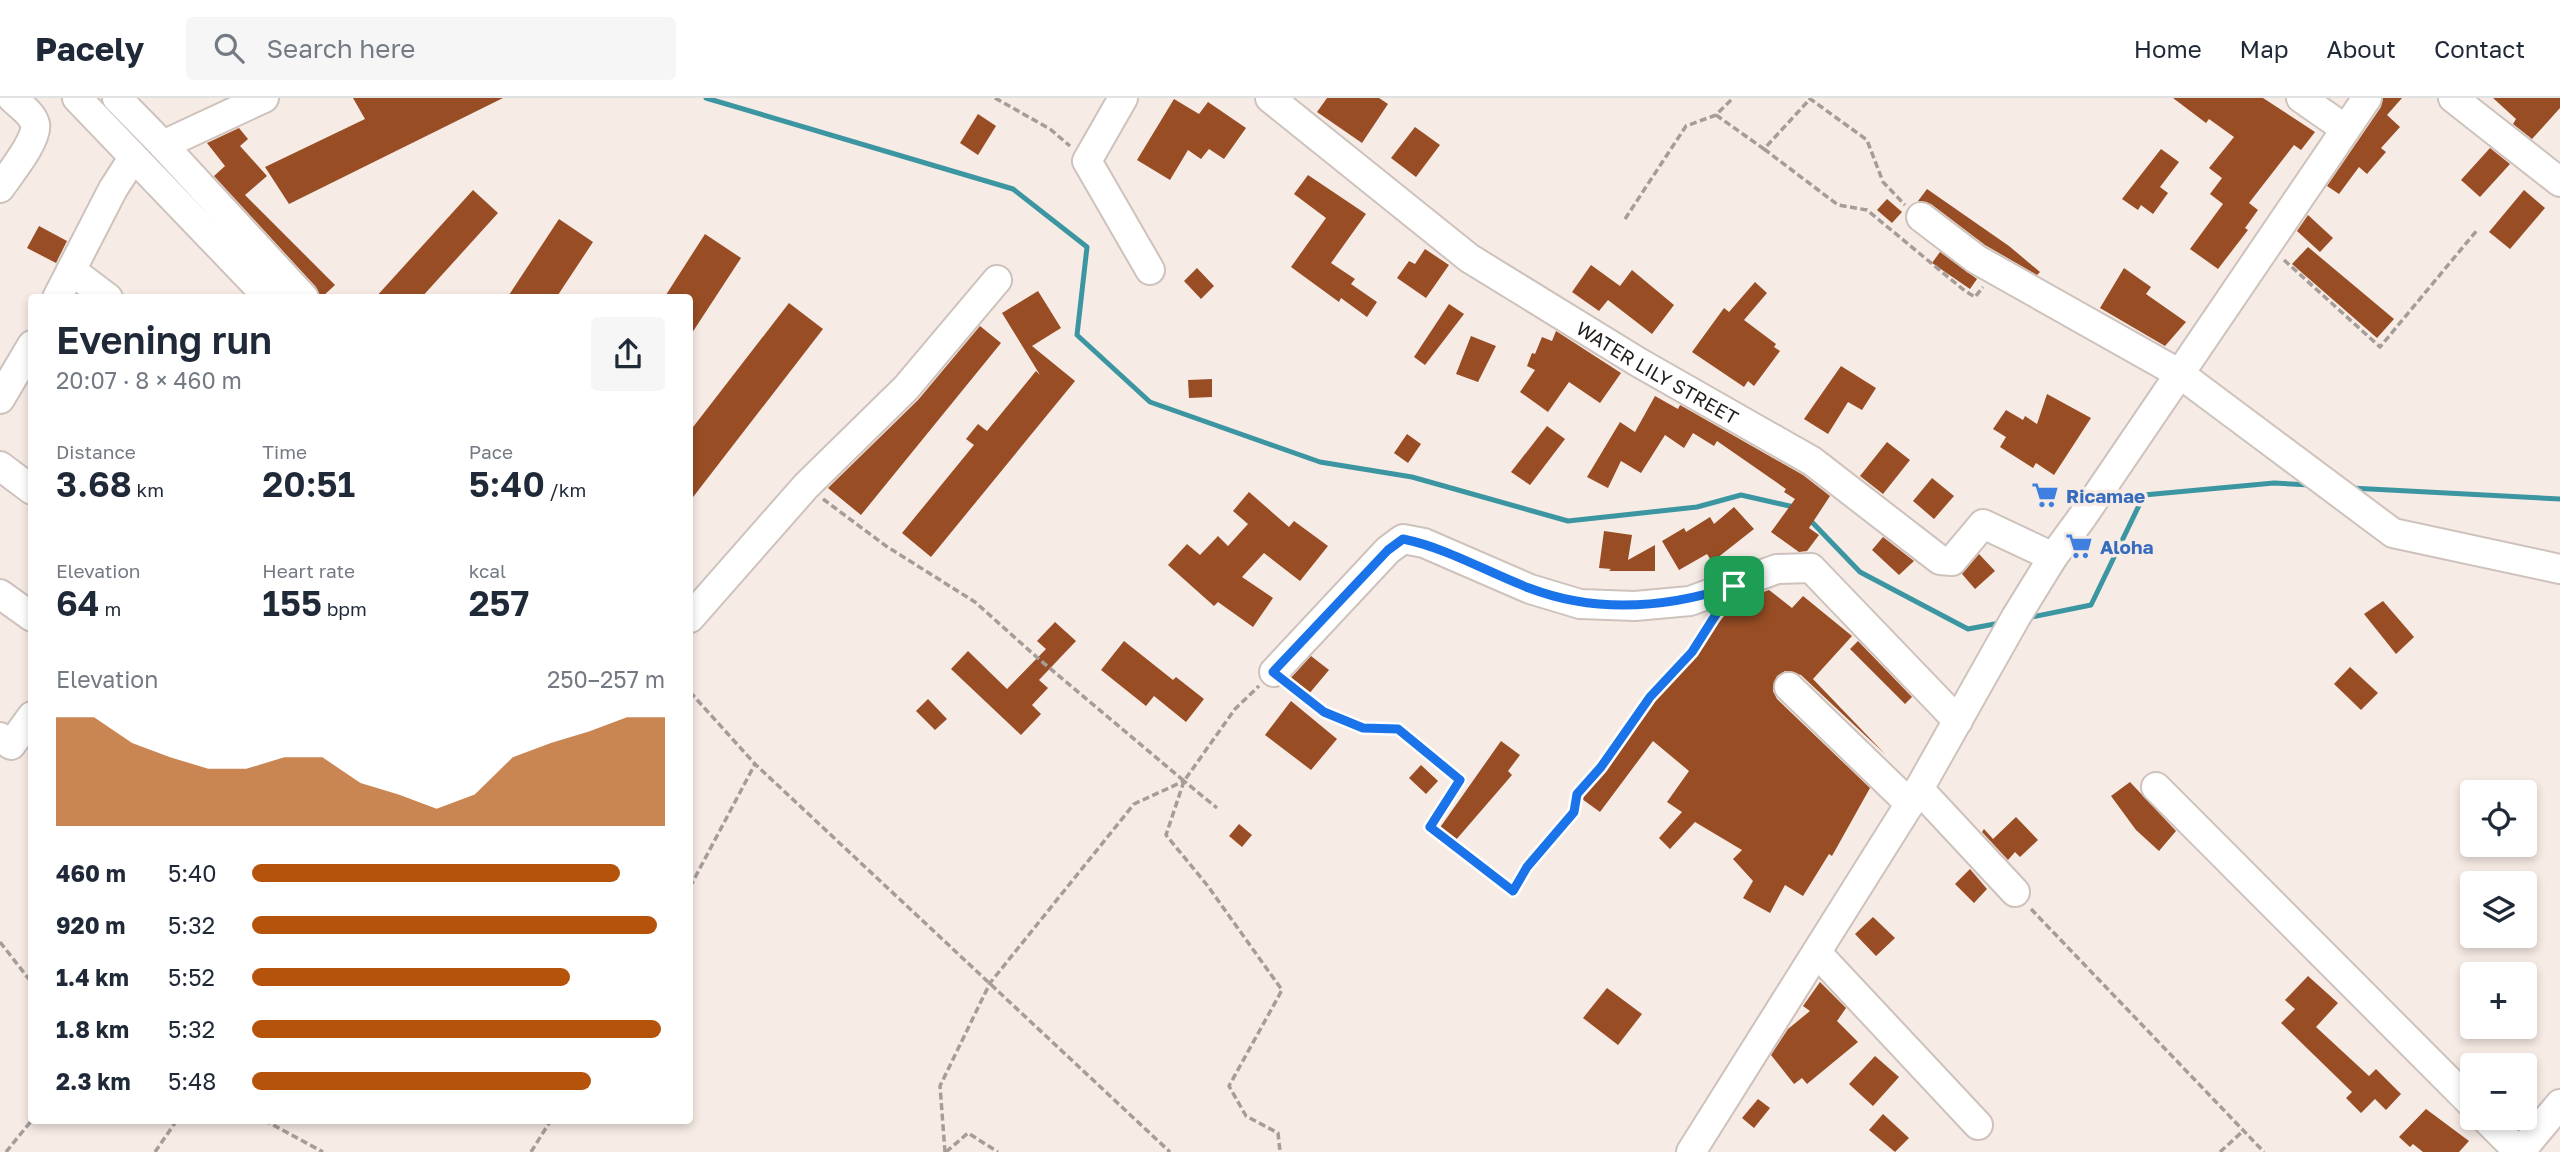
<!DOCTYPE html>
<html lang="en">
<head>
<meta charset="utf-8">
<style>
	:root { --surface:#fff; --page:#f6f6f7; --text:#1f2937; --muted:#747a83; --line:#e0e1e3; --accent:#b45309 }
	body { margin:0; font-family:"Golos Text",sans-serif; background:var(--page); color:var(--text); height:100vh; display:flex; flex-direction:column; font-size:26px; white-space:nowrap }
	* { box-sizing:border-box; margin:0 }
	p { font-size:23px; color:var(--muted) }
	.icon { flex:none; width:38px; height:38px; fill:none; stroke:currentColor; stroke-width:2; stroke-linecap:round; stroke-linejoin:round }
	.map { position:relative; flex:1; overflow:hidden }
	.sheet { position:absolute; left:28px; top:196px; width:665px; height:830px; display:flex; flex-direction:column; background:var(--surface); border-radius:7px; box-shadow:0 4px 10px #0003 }
	.sheet>* { flex:none }
	.tools { position:absolute; left:2460px; top:682px; display:grid; gap:14px }
	.tools a { display:grid; place-items:center; width:77px; height:77px; border-radius:7px; background:var(--surface); box-shadow:0 4px 10px #0003; font-size:35px }
	.pin { position:absolute; display:grid; place-items:center; width:60px; height:60px; color:#fff; margin:-30px; border-radius:14px; box-shadow:0 4px 10px #0006 }
	.round { display:grid; place-items:center; flex:none; width:74px; height:74px; border-radius:7px; background:var(--page) }
	.headline { display:flex; align-items:center; justify-content:space-between; height:119px; padding:0 28px }
	h1 { font-size:38px; font-weight:600; line-height:52px }
	.stats { display:grid; grid-template-columns:repeat(3,1fr); gap:10px; height:119px; padding:7px 28px }
	.stats div { display:grid; align-content:center }
	.stats b { font-size:35px; font-weight:600 }
	.stats small { font-size:19px; font-weight:400 }
	.stats p { font-size:19px }
	.chart { height:196px; padding:14px 28px }
	.chart p { display:flex; justify-content:space-between }
	.chart svg { width:100%; height:126px; margin-top:7px; fill:var(--accent); opacity:.7 }
	ul { padding:0 28px; list-style:none; font-size:23px }
	li { display:grid; grid-template-columns:112px 84px 1fr; align-items:center; height:52px }
	li i { height:18px; border-radius:9px; background:var(--accent) }
	header { display:flex; align-items:center; gap:42px; box-sizing:border-box; height:98px; padding:0 35px; background:var(--surface); border-bottom:2px solid var(--line) }
	header strong { font-size:33px }
	nav { display:flex; gap:38px; margin-inline-start:auto; font-size:24px }
	.search { width:490px; height:63px; background:var(--page); display:flex; align-items:center; gap:18px; box-sizing:border-box; padding:0 24px; border-radius:7px; color:var(--muted); font-size:26px }
	.map>svg:first-child { display:block }
	.lines { fill:none; stroke-linecap:round; stroke-linejoin:round }
	.stream { stroke:#3c96a2; stroke-width:5 }
	.building { fill:#984d25 }
	.minor-casing { stroke:#cec2bc; stroke-width:32 }
	.path { stroke:#a69d99; stroke-width:3.5; stroke-dasharray:7 3.5; stroke-linecap:butt }
	.minor { stroke:#fff; stroke-width:28 }
	.route-casing { stroke:#fff; stroke-width:14 }
	.route { stroke:#1a73e8; stroke-width:9 }
	.labels { text-anchor:middle; dominant-baseline:central; stroke-width:7; stroke-linejoin:round; paint-order:stroke }
	.street-label { font-size:19px; fill:#24201e; stroke:#f7ebe5 }
	.shop-label { font-size:19px; font-weight:bold; fill:#366cbe; stroke:#f7ebe5; text-anchor:start }
</style>
</head>
<body>
<header>
<strong>Pacely</strong>
<div class="search"><svg class="icon" aria-label="search" viewBox="0 0 24 24"><circle cx="10" cy="10" r="6"/><path d="M15 15l6 6"/></svg>Search here</div>
<nav><a>Home</a><a>Map</a><a>About</a><a>Contact</a></nav>
</header>
<div class="map">
<svg width="2560" height="1054" viewBox="0 0 2560 1054">
	<rect width="100%" height="100%" fill="#f7ebe5"/>
	<g class="lines">
		<g class="stream">
			<polyline points="706,0 1013,91 1087,149 1077,237 1150,304 1320,364 1412,379 1568,423 1697,409 1741,397 1794,409"/>
			<polyline points="2351,390 2560,401"/>
			<polyline points="1809,421 1860,474 1968,531 2000,525"/>
			<polyline points="2027,520 2091,507 2144,397 2274,385 2310,387"/>
		</g>
	</g>
	<g class="building">
		<polygon points="353,0 503,0 289,106 265,69 365,21"/>
		<polygon points="1327,0 1379,0 1388,6 1362,45 1317,14"/>
		<polygon points="2173,0 2263,0 2315,34 2301,52 2294,47 2249,105 2258,112 2245,130 2248,132 2218,171 2190,151 2223,106 2210,96 2222,80 2209,70 2234,39 2209,21 2206,25"/>
		<polygon points="2383,0 2402,0 2387,17 2400,29 2381,50 2386,54 2367,76 2359,69 2339,96 2327,88 2381,9"/>
		<polygon points="2493,0 2560,0 2560,10 2532,41 2513,26 2516,21"/>
		<polygon points="1174,1 1199,16 1208,4 1246,30 1224,61 1209,51 1201,61 1188,52 1170,82 1137,62"/>
		<polygon points="978,16 996,28 978,57 960,45"/>
		<polygon points="1415,29 1440,47 1416,79 1391,60"/>
		<polygon points="239,30 248,41 240,48 267,78 245,97 335,187 321,200 316,189 214,78 225,68 207,45"/>
		<polygon points="2490,50 2510,66 2480,99 2461,82"/>
		<polygon points="2161,51 2179,64 2160,89 2168,95 2153,116 2141,107 2138,112 2122,101"/>
		<polygon points="1308,77 1366,116 1331,165 1355,181 1351,186 1377,204 1367,219 1341,200 1339,204 1291,169 1326,120 1294,96"/>
		<polygon points="1927,91 2009,148 2040,174 2037,177 1985,147 1931,106 1918,103"/>
		<polygon points="473,92 498,115 421,200 375,200"/>
		<polygon points="2524,92 2545,110 2510,151 2489,134"/>
		<polygon points="1887,101 1902,114 1892,125 1877,112"/>
		<polygon points="2308,117 2333,140 2320,154 2297,133"/>
		<polygon points="559,121 593,144 556,200 507,200"/>
		<polygon points="39,128 67,143 56,165 27,150"/>
		<polygon points="705,136 741,160 690,238 690,200 664,200"/>
		<polygon points="2308,149 2394,221 2377,240 2292,166"/>
		<polygon points="1425,151 1449,167 1426,200 1397,180 1409,163 1415,166"/>
		<polygon points="1940,154 1977,181 1970,191 1932,165"/>
		<polygon points="1591,167 1620,188 1632,172 1674,207 1652,236 1608,202 1599,213 1572,194"/>
		<polygon points="1197,170 1214,188 1201,201 1184,183"/>
		<polygon points="2124,170 2151,189 2146,196 2186,224 2165,248 2100,210"/>
		<polygon points="1755,184 1767,195 1744,222 1776,246 1774,249 1780,253 1754,288 1748,283 1744,289 1692,254 1724,210 1729,214"/>
		<polygon points="1038,193 1061,230 1032,248 1075,283 931,459 902,435 974,347 966,341 978,326 987,333 1036,273 1040,277 1002,215"/>
		<polygon points="789,205 823,231 690,403 690,333"/>
		<polygon points="1449,206 1464,216 1425,267 1414,259"/>
		<polygon points="980,228 1001,245 861,417 828,390 918,302"/>
		<polygon points="1556,233 1621,275 1600,305 1569,284 1548,314 1520,294 1535,272 1527,268 1532,255 1535,256 1542,239 1552,243"/>
		<polygon points="1471,238 1496,248 1478,284 1456,276"/>
		<polygon points="1841,268 1876,290 1862,312 1848,304 1828,336 1804,321"/>
		<polygon points="1212,281 1212,299 1189,300 1188,282"/>
		<polygon points="2047,296 2091,320 2054,377 2036,365 2033,370 2000,349 2006,339 1993,331 2006,312 2023,322 2025,318 2037,326"/>
		<polygon points="1655,298 1678,311 1680,307 1803,377 1830,398 1809,430 1819,437 1807,453 1799,454 1771,434 1795,401 1784,394 1786,391 1717,343 1714,348 1693,335 1684,350 1665,337 1641,375 1621,363 1608,390 1587,379 1620,324 1635,334"/>
		<polygon points="1547,328 1565,341 1530,387 1511,374"/>
		<polygon points="1407,336 1421,346 1408,365 1394,355"/>
		<polygon points="1887,344 1910,362 1883,396 1860,378"/>
		<polygon points="1932,380 1954,398 1934,421 1913,403"/>
		<polygon points="1249,394 1289,429 1294,423 1328,448 1300,483 1264,455 1242,479 1273,500 1253,529 1218,504 1214,508 1168,467 1187,446 1200,457 1218,438 1228,448 1248,426 1233,413"/>
		<polygon points="1734,409 1754,431 1712,464 1707,456 1679,472 1662,443 1684,430 1686,434 1710,419 1714,426"/>
		<polygon points="1604,433 1632,437 1628,462 1655,447 1655,473 1609,473 1611,471 1599,470"/>
		<polygon points="1883,439 1914,463 1899,477 1872,452"/>
		<polygon points="1979,456 1995,473 1975,491 1962,476"/>
		<polygon points="1769,492 1792,510 1803,498 1852,538 1813,581 1885,656 1801,577 1785,573 1777,578 1773,593 1777,601 1870,690 1832,758 1829,756 1803,798 1785,787 1770,815 1743,800 1753,783 1733,761 1742,752 1695,724 1670,751 1659,740 1682,714 1667,704 1689,673 1653,643 1600,714 1582,701 1671,581 1736,504"/>
		<polygon points="2383,503 2414,539 2396,556 2364,516"/>
		<polygon points="1055,524 1076,543 1039,582 1048,590 1032,607 1041,616 1021,637 951,571 968,553 1007,591 1046,551 1037,543"/>
		<polygon points="1124,543 1173,582 1176,579 1204,601 1186,624 1154,598 1146,608 1101,572"/>
		<polygon points="1858,543 1912,599 1905,606 1850,551"/>
		<polygon points="1311,558 1329,572 1308,597 1289,582"/>
		<polygon points="2350,569 2378,595 2361,612 2334,586"/>
		<polygon points="928,601 947,621 935,632 916,613"/>
		<polygon points="1291,603 1337,641 1311,672 1265,637"/>
		<polygon points="1501,643 1520,657 1508,673 1512,677 1455,743 1439,731"/>
		<polygon points="1421,667 1438,683 1426,696 1409,680"/>
		<polygon points="2130,684 2176,733 2159,753 2136,732 2111,698"/>
		<polygon points="2016,719 2038,742 2020,759 2015,754 2008,762 1982,734 1984,731 1993,741"/>
		<polygon points="1239,726 1252,737 1242,749 1229,738"/>
		<polygon points="1970,771 1987,791 1974,805 1955,786"/>
		<polygon points="1873,819 1895,840 1876,858 1855,836"/>
		<polygon points="2308,878 2338,905 2316,929 2369,978 2376,971 2401,996 2386,1012 2375,1001 2361,1015 2346,1000 2352,994 2281,925 2295,911 2285,902"/>
		<polygon points="1820,884 1846,910 1837,923 1858,944 1807,986 1802,980 1794,986 1771,957 1788,931 1810,913 1803,908"/>
		<polygon points="1607,890 1642,916 1618,947 1583,920"/>
		<polygon points="1875,958 1899,979 1873,1008 1849,986"/>
		<polygon points="1758,1001 1770,1010 1754,1030 1742,1020"/>
		<polygon points="2426,1011 2469,1043 2459,1054 2423,1054 2413,1046 2410,1049 2399,1039"/>
		<polygon points="1883,1016 1909,1040 1895,1054 1869,1032"/>
	</g>
	<g class="lines">
		<g class="minor-casing">
			<g id="minor">
				<polyline points="77,0 269,200"/>
				<polyline points="117,0 163,47 264,0"/>
				<polyline points="1123,0 1087,63 1150,172"/>
				<path id="s1" d="M1270 0 1469 160 1638 264 1812 363 1940 462 1952 463 1983 426 2053 459"/>
				<polyline points="2301,0 2344,30"/>
				<polyline points="2453,0 2560,84"/>
				<polyline points="163,47 304,200"/>
				<path d="M0 90C9 77 39 40 35 26 32 15 19 7 12 0"/>
				<polyline points="1921,119 1976,161 2180,276 2393,435 2560,471"/>
				<polyline points="71,172 108,200"/>
				<polyline points="57,200 113,91 133,60"/>
				<polyline points="0,301 32,247"/>
				<polyline points="0,368 32,392"/>
				<polyline points="0,496 32,519"/>
				<polyline points="690,520 806,388 906,290 997,182"/>
				<polyline points="1274,574 1388,452 1403,441 1424,445 1530,491 1580,506 1635,508 1690,503 1777,471 1811,470 1958,623"/>
				<polyline points="1789,589 1910,706"/>
				<polyline points="0,639 11,647 32,618"/>
				<polyline points="2156,689 2473,1007"/>
				<polyline points="1919,691 2015,794"/>
				<polyline points="1817,855 1978,1027"/>
				<polyline points="2485,1020 2519,1054"/>
				<polyline points="1691,1054 1919,691 2016,519 2053,459 2083,418 2367,0"/>
				<polyline points="2520,1054 2560,1006"/>
			</g>
		</g>
		<g class="path">
			<polyline points="995,0 1050,31 1070,48"/>
			<polyline points="1809,0 1867,42 1883,84 1905,107"/>
			<polyline points="1716,17 1764,51 1810,1"/>
			<polyline points="1764,51 1838,107 1867,112 1965,193 1975,199 1983,189"/>
			<polyline points="1625,121 1686,28 1716,17 1733,0"/>
			<polyline points="2284,162 2380,249 2478,131"/>
			<polyline points="823,401 886,448 975,504 1040,562 1184,683 1235,611 1259,588"/>
			<polyline points="1291,588 1324,614 1363,630 1398,631 1460,682 1430,729 1513,793 1527,769 1574,714 1577,696 1601,669 1650,599 1692,554 1717,517"/>
			<polyline points="690,594 755,666 1170,1054"/>
			<polyline points="1184,683 1166,737 1207,787 1282,892 1229,988 1246,1018 1278,1035 1280,1054"/>
			<polyline points="690,789 755,666"/>
			<polyline points="2031,811 2264,1054"/>
			<polyline points="0,844 32,885"/>
			<polyline points="264,1022 323,1054"/>
			<polyline points="6,1054 32,1022"/>
			<polyline points="155,1054 177,1022"/>
			<polyline points="531,1054 551,1022"/>
			<polyline points="945,1054 940,988 990,885 1134,706 1184,683 1217,710"/>
			<polyline points="946,1054 968,1035 998,1054"/>
			<polyline points="2220,1054 2243,1033"/>
		</g>
		<use href="#minor" class="minor"/>
	</g>
	<g class="lines">
		<g class="route-casing">
			<path id="route" d="M1403 441C1447 450 1487 474 1529 490 1597 516 1667 510 1734 488L1692 554 1650 599 1601 669 1577 696 1574 714 1527 769 1513 793 1430 729 1460 682 1398 631 1363 630 1324 614 1273 574 1388 452Z"/>
		</g>
		<use href="#route" class="route"/>
	</g>
	<defs>
		<g id="supermarket-bare" transform="scale(2.1)"><path d="M-6-5.5h2.5l.6 2H6L4.5 2H-2.5L-4.4-4H-6ZM-1.5 3.2a1.3 1.3 0 1 0 .1 0ZM3 3.2a1.3 1.3 0 1 0 .1 0Z" fill="#3f7fe0" stroke="#f7ebe5" stroke-width="2.5" paint-order="stroke"/></g>
	</defs>
	<g fill-rule="evenodd">
		<use href="#supermarket-bare" x="2045" y="397"/>
		<use href="#supermarket-bare" x="2079" y="448"/>
	</g>
	<g class="labels">
		<g class="street-label">
			<text stroke="none"><textPath href="#s1" startOffset="476">WATER LILY STREET</textPath></text>
		</g>
		<g class="shop-label">
			<text x="2066" y="397">Ricamae</text>
			<text x="2100" y="448">Aloha</text>
		</g>
	</g>
</svg>
<div class="tools">
<a><svg class="icon" aria-label="locate" viewBox="0 0 24 24"><circle cx="12" cy="12" r="6"/><path d="M12 2v4M12 18v4M2 12h4M18 12h4"/></svg></a>
<a><svg class="icon" aria-label="layers" viewBox="0 0 24 24"><path d="M12 4l9 5-9 5-9-5zM3 14l9 5 9-5"/></svg></a>
<a>+</a>
<a>−</a>
</div>
<div class="pin" style="left:1734px;top:488px;background:#1e9e55"><svg class="icon" aria-label="arrive" viewBox="0 0 24 24"><path d="M6 21V4h12l-3 4 3 4H6"/></svg></div>
<section class="sheet">
<div class="headline"><div><h1>Evening run</h1><p>20:07 · 8 × 460 m</p></div><a class="round"><svg class="icon" aria-label="share" viewBox="0 0 24 24"><path d="M12 15V3M7 8l5-5 5 5M5 13v7h14v-7"/></svg></a></div>
<div class="stats">
<div><p>Distance</p><b>3.68<small> km</small></b></div>
<div><p>Time</p><b>20:51</b></div>
<div><p>Pace</p><b>5:40<small> /km</small></b></div>
</div>
<div class="stats">
<div><p>Elevation</p><b>64<small> m</small></b></div>
<div><p>Heart rate</p><b>155<small> bpm</small></b></div>
<div><p>kcal</p><b>257</b></div>
</div>
<div class="chart"><p><span>Elevation</span>250–257 m</p>
<svg viewBox="0 0 160 44" preserveAspectRatio="none"><path d="M0 44V6L10 6L20 15L30 20L40 24L50 24L60 20L70 20L80 29L90 33L100 38L110 33L120 20L130 15L140 11L150 6L160 6V44z"/></svg>
</div>
<ul>
<li><b>460 m</b>5:40<i style="width:89%"></i></li>
<li><b>920 m</b>5:32<i style="width:98%"></i></li>
<li><b>1.4 km</b>5:52<i style="width:77%"></i></li>
<li><b>1.8 km</b>5:32<i style="width:99%"></i></li>
<li><b>2.3 km</b>5:48<i style="width:82%"></i></li>
</ul>
</section>
</div>
</body>
</html>
